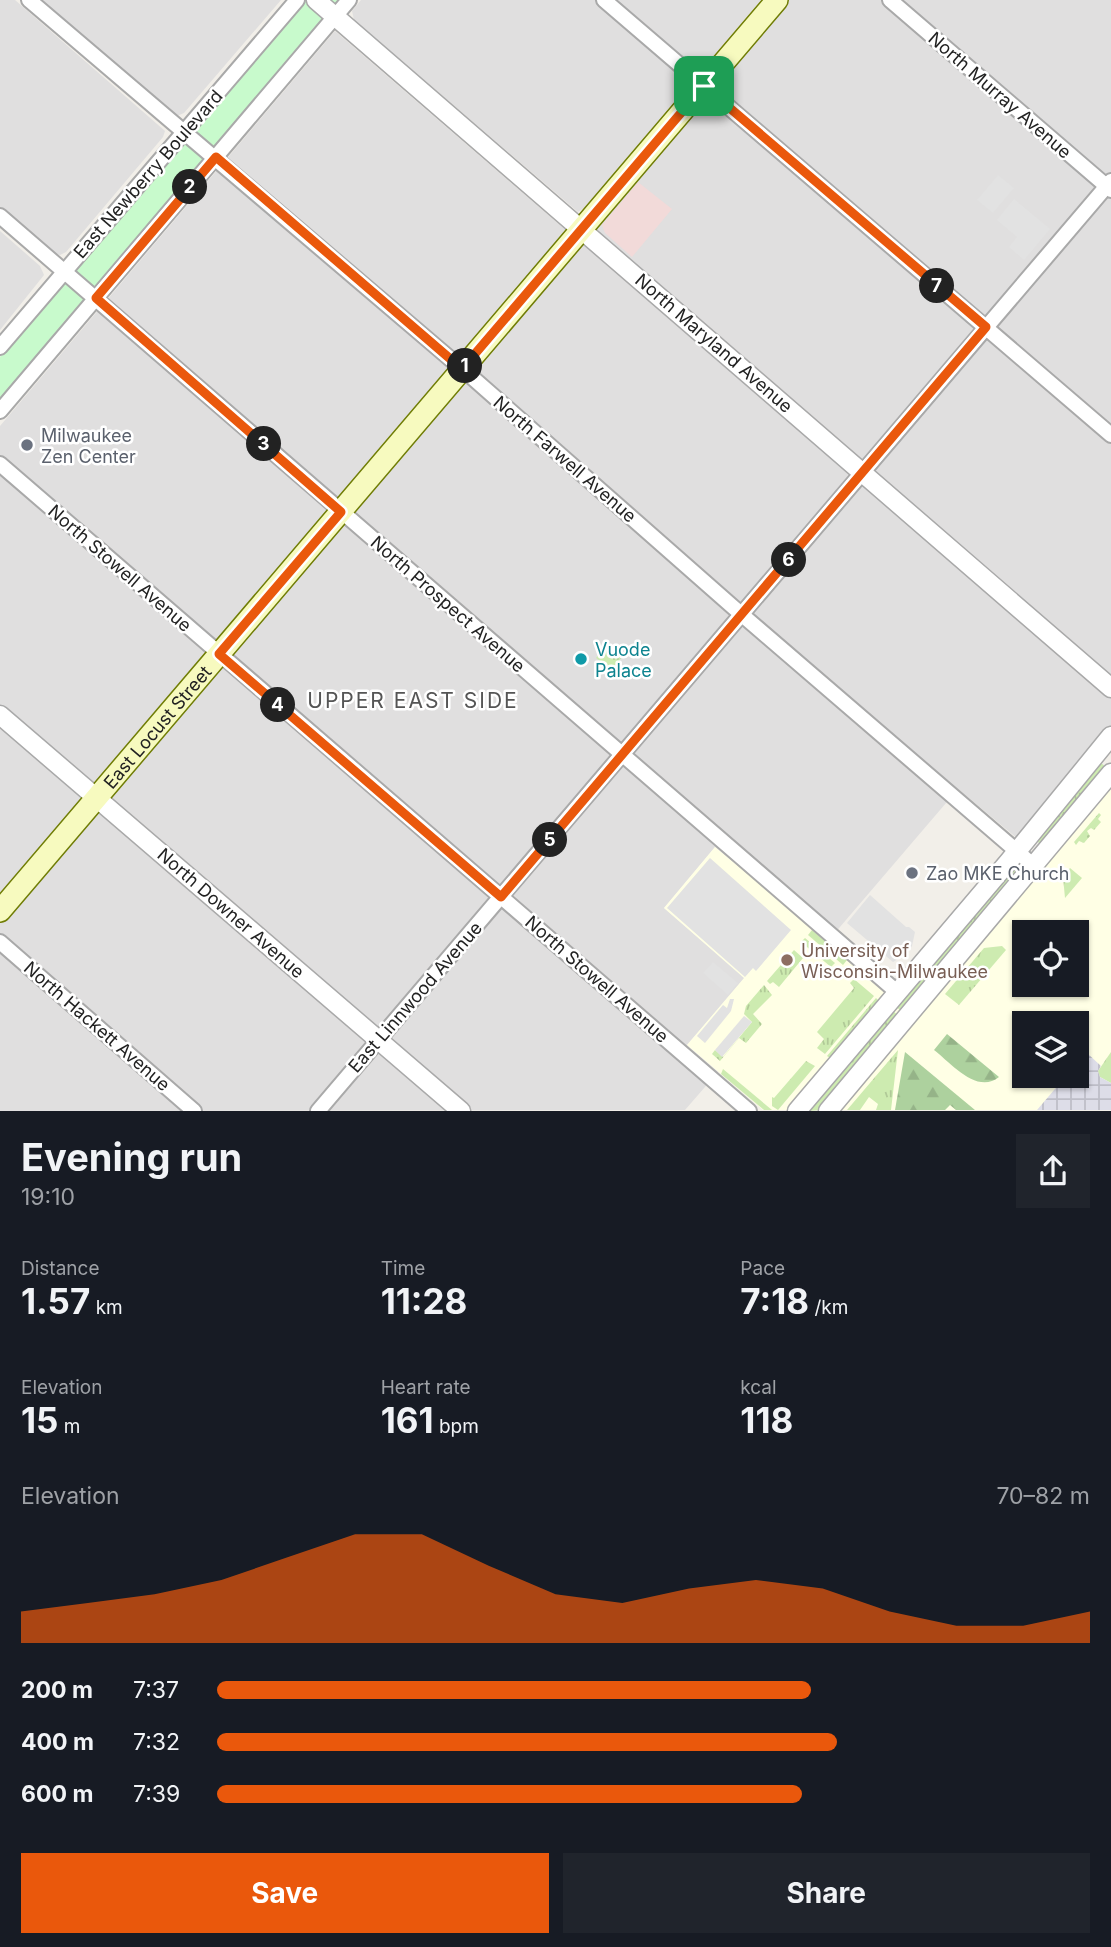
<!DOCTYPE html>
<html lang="en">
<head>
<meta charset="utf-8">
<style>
	:root { --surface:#171b24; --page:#20242c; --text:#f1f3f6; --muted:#9ea1a6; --accent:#ea580c }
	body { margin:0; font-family:Inter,sans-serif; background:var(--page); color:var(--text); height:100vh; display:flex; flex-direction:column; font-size:26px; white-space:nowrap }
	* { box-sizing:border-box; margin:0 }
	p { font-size:23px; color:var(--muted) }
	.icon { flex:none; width:38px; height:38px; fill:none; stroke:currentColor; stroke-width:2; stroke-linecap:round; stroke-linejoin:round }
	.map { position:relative; height:1111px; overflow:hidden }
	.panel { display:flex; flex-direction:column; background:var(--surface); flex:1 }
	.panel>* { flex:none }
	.buttons { position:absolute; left:1012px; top:920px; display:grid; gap:14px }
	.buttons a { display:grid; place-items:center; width:77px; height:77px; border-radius:0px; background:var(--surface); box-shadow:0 2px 5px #0004; font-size:35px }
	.pin { position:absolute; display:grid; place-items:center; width:60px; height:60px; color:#fff; margin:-30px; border-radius:14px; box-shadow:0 4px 10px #0006 }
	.km { position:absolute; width:35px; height:35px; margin:-18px; border-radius:50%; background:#222; color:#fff; font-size:19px; line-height:35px; text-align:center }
	.round { display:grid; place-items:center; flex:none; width:74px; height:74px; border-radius:0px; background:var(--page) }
	.head { display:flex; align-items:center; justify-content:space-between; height:119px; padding:0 21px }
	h1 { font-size:38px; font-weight:700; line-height:52px }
	.metrics { display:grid; grid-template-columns:repeat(3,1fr); gap:10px; height:119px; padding:7px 21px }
	.metrics div { display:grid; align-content:center }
	.metrics b { font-size:35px; font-weight:700 }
	.metrics small { font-size:19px; font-weight:400 }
	.metrics p { font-size:19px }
	.chart { height:196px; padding:14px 21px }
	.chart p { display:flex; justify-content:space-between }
	.chart svg { width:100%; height:126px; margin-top:7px; fill:var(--accent); opacity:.7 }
	.button { display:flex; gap:14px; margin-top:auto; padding:14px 21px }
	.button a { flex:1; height:80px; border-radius:0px; background:var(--accent); color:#fff; font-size:28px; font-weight:700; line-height:80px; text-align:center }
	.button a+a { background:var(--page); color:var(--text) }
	ul { padding:0 21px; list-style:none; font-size:23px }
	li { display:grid; grid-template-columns:112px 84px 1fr; align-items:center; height:52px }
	li i { height:18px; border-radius:9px; background:var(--accent) }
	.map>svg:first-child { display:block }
	.residential { fill:#e0dfdf }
	.commercial { fill:#f2dad9 }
	.education { fill:#ffffe5; fill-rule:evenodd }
	.grass { fill:url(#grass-tufts) }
	.forest { fill:url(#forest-firs) }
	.park { fill:#c8facc }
	.garden { fill:url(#garden-dots) }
	.parking { fill:#e2e2e2 }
	.plaza { fill:url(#plaza-grid) }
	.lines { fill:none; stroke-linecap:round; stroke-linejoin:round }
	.minor-casing { stroke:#a9a9a9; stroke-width:18 }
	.tertiary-casing { stroke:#a9a9a9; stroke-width:21 }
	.secondary-casing { stroke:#707d05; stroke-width:24 }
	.minor { stroke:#fff; stroke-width:14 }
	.tertiary { stroke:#fff; stroke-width:18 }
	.secondary { stroke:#f7fabf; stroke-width:21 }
	.route-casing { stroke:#fff; stroke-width:14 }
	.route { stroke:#ea580c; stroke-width:9 }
	.worship-dot { fill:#6b7280; stroke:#fff; stroke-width:2.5 }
	.culture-dot { fill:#0f9aa8; stroke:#fff; stroke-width:2.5 }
	.education-dot { fill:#8d6e63; stroke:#fff; stroke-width:2.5 }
	.labels { text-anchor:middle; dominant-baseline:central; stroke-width:5; stroke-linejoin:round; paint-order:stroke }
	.street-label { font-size:18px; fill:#222; stroke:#fff }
	.worship-label { font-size:18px; fill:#5b616d; stroke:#fff; text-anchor:start }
	.culture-label { font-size:18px; fill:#0d838f; stroke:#fff; text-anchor:start }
	.education-label { font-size:18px; fill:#785e54; stroke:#fff; text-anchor:start }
	.quarter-label { font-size:21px; letter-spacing:2px; fill:#555; stroke:#fff }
</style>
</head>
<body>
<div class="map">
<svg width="1111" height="1111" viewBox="0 0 1111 1111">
	<defs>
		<pattern id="grass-tufts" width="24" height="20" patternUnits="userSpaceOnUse" patternTransform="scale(1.75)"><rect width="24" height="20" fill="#cdebb0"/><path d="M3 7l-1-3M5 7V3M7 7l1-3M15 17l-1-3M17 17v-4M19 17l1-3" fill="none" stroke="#b0c997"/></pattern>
		<pattern id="forest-firs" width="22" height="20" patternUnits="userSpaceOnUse" patternTransform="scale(1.75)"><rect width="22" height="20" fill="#add19e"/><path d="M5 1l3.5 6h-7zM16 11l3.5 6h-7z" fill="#95b388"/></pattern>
		<pattern id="garden-dots" width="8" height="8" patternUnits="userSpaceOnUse" patternTransform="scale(1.75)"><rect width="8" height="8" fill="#cdebb0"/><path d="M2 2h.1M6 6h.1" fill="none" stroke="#b0c997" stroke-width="1.8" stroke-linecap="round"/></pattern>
		<pattern id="plaza-grid" width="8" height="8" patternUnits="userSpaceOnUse" patternTransform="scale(1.75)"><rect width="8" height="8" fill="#dddde8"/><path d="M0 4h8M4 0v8" fill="none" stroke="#bdbdc7"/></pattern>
	</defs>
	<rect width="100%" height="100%" fill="#f2efe9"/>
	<g class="residential">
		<polygon points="0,0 15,0 165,131 163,137 66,252 60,255 53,253 0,207"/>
		<polygon points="41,0 281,0 184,113 177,116"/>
		<polygon points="361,0 761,0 584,208 578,212 354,20 352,11"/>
		<polygon points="789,0 1111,0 1111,728 1018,839 958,789 828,941 715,847 664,908 745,978 687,1045 718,1072 685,1110 0,1111 0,426 335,31 583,245"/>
		<polygon points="0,231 40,266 44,275 0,330"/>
	</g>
	<polygon class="commercial" points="638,182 672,209 632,257 605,233 602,225"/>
	<path class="education" d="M1111 784V1110H763L687 1045 744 978 664 908 715 847 916 1014ZM1024 933H1076V985H1024ZM1024 1024H1076V1076H1024Z"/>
	<g class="grass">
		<polygon points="607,644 622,657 612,670 596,658"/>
		<polygon points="1101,763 1106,767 1045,842 1040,844 1036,840"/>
		<polygon points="1012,868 1017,872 1014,879 903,1012 896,1007"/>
		<polygon points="1070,868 1082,878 1065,898 1063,877"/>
		<polygon points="812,930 847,960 843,965 808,935"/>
		<polygon points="805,938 835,963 831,967 801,942"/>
		<polygon points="1002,946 1006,950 959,1005 945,994 984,948"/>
		<polygon points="794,950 803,958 779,987 773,982 770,984 767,981"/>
		<polygon points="854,979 874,996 825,1054 817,1048 824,1039 817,1032 854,988 850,983"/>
		<polygon points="764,985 772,995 753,1014 762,1024 746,1043 739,1038 720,1061 712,1054 715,1050 723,1057 752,1022 744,1014 746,1006"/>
		<polygon points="876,998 879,1001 830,1058 827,1056"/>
		<polygon points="893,1011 899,1016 820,1110 808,1111"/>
		<polygon points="898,1050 891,1110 876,1110 878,1104 869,1097 860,1110 847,1110"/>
		<polygon points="1111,1052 1111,1083 1100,1077 1098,1071"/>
		<polygon points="806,1061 815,1066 778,1110 772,1106 772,1097 774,1098"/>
		<polygon points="723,1069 772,1110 764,1110 721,1074"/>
	</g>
	<g class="forest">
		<path d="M947 1034 999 1077C977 1095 951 1063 934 1050Z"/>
		<polygon points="905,1052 975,1110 956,1110 950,1105 945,1110 895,1110"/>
	</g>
	<polygon class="park" points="304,0 338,0 0,398 0,357"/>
	<polygon class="garden" points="1099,813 1101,815 1098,819 1101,822 1094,830 1091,828 1087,831 1090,836 1084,843 1079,841 1076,845 1074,842"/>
	<g class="parking">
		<polygon points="998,175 1014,188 993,213 977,200"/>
		<polygon points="1014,199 1050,229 1024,260 1009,247 1017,237 997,220"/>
		<polygon points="710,858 791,930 756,971 753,968 745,977 667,908"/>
		<polygon points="870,895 906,927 909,927 915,932 912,946 905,955 893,962 847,923"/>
		<polygon points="713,962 738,983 728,995 703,973"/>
		<polygon points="730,999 734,999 731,1011 705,1043 697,1036 723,1005 727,1008"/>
		<polygon points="744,1016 752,1022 722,1057 715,1050"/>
	</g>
	<polygon class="plaza" points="1086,1052 1101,1066 1098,1071 1100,1077 1111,1083 1111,1110 1037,1110 1066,1076 1076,1076 1076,1064"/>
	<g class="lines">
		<g class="minor-casing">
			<g id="minor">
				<polyline points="29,0 474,379 733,607 1034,866"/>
				<polyline points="604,0 1111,435"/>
				<polyline points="890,0 1111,190"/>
				<polyline points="0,216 897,992"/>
				<polyline points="0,347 297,0"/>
				<polyline points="0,411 349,0"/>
				<polyline points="0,464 749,1111"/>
				<polyline points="0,942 194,1111"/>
				<polyline points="318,1111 1111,181"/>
			</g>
		</g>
		<g class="tertiary-casing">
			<g id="tertiary">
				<polyline points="316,0 1111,688"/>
				<polyline points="0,715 461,1111"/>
				<polyline points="797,1111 1009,861 1111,736"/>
				<polyline points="828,1111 1111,773"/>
			</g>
		</g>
		<g class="secondary-casing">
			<g id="secondary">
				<path id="s1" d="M0 911 777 0"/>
			</g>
		</g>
		<use href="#minor" class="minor"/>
		<use href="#tertiary" class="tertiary"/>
		<use href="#secondary" class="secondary"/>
	</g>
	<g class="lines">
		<g class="route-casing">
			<polygon id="route" points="704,86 986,327 501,897 219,654 341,512 96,298 216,157 462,369"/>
		</g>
		<use href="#route" class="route"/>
	</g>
	<g class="worship-dot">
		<circle cx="27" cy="445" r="7"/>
		<circle cx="912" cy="873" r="7"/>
	</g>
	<circle class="culture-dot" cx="581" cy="659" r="7"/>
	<circle class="education-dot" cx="787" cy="960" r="7"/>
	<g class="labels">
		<g class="street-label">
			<text transform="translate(1000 95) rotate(41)">North Murray Avenue</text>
			<text transform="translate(148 174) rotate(-49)">East Newberry Boulevard</text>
			<text transform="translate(714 343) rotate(41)">North Maryland Avenue</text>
			<text transform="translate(565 459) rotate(41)">North Farwell Avenue</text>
			<text transform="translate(120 568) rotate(41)">North Stowell Avenue</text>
			<text transform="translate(448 604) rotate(41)">North Prospect Avenue</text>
			<text stroke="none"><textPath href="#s1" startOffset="242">East Locust Street</textPath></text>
			<text transform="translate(231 913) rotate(41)">North Downer Avenue</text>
			<text transform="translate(597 979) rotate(41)">North Stowell Avenue</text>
			<text transform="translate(415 997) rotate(-49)">East Linnwood Avenue</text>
			<text transform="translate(97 1026) rotate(41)">North Hackett Avenue</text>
		</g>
		<g class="worship-label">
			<text x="41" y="435">Milwaukee<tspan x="41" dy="21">Zen Center</tspan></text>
			<text x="926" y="873">Zao MKE Church</text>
		</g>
		<g class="culture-label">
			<text x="595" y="649">Vuode<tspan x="595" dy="21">Palace</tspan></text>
		</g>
		<g class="education-label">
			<text x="801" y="950">University of<tspan x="801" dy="21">Wisconsin-Milwaukee</tspan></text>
		</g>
		<g class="quarter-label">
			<text x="413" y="700">UPPER EAST SIDE</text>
		</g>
	</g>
</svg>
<div class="buttons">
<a><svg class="icon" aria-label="locate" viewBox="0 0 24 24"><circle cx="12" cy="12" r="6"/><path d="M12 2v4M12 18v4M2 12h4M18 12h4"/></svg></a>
<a><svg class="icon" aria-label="layers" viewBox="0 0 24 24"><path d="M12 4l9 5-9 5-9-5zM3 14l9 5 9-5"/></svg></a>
</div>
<div class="pin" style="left:704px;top:86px;background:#1e9e55"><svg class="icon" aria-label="arrive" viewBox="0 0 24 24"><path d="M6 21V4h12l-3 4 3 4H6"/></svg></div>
<b class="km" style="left:465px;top:366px">1</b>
<b class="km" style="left:190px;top:187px">2</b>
<b class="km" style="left:264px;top:444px">3</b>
<b class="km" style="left:278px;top:705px">4</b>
<b class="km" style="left:550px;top:840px">5</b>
<b class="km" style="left:789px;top:560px">6</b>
<b class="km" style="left:937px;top:286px">7</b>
</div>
<section class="panel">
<div class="head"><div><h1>Evening run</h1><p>19:10</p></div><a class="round"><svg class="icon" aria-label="share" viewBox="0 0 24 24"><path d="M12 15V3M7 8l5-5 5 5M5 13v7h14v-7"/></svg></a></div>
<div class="metrics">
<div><p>Distance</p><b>1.57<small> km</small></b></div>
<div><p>Time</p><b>11:28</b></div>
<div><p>Pace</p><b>7:18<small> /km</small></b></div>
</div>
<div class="metrics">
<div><p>Elevation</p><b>15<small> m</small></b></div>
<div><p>Heart rate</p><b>161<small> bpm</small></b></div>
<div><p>kcal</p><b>118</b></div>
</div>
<div class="chart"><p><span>Elevation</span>70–82 m</p>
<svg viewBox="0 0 160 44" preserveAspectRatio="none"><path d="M0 44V33L10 30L20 27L30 22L40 14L50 6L60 6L70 17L80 27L90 30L100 25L110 22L120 25L130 33L140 38L150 38L160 33V44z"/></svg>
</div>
<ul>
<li><b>200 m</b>7:37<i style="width:68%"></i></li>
<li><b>400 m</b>7:32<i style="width:71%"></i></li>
<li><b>600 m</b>7:39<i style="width:67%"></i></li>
</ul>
<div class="button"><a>Save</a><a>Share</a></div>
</section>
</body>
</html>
